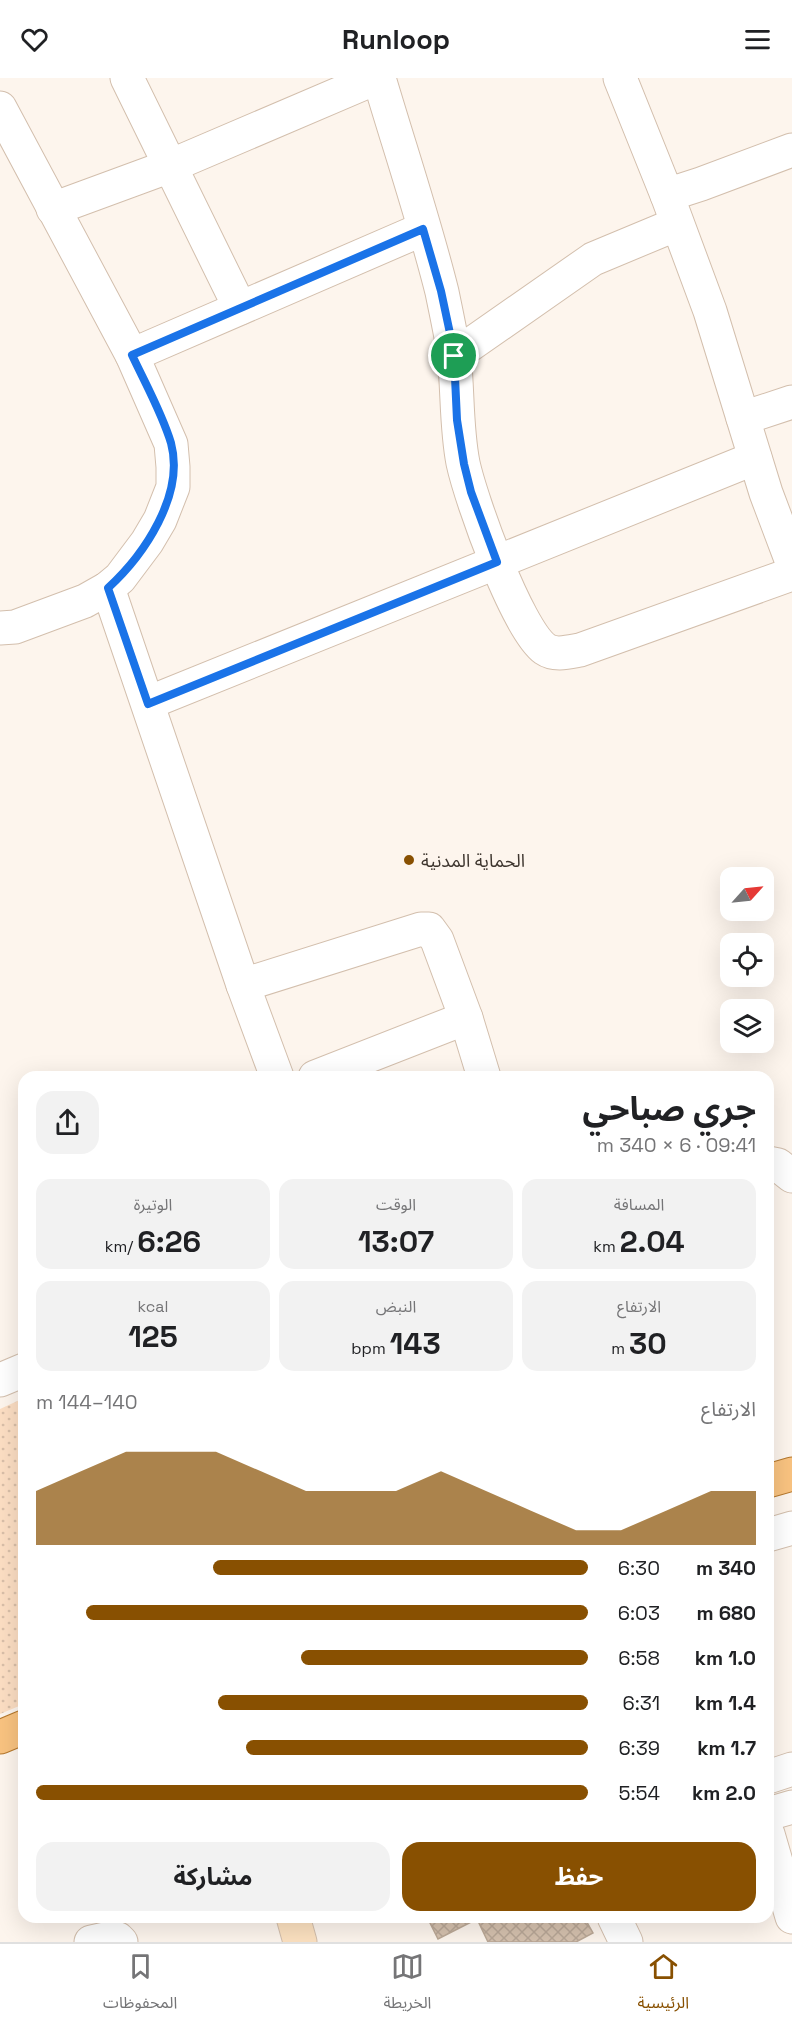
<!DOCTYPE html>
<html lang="ar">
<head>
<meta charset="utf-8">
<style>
	:root { --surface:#fff; --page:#f2f2f2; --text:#202124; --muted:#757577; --line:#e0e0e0; --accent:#885001 }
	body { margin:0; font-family:"Space Grotesk","Noto Sans Arabic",sans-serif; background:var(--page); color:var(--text); direction:rtl; height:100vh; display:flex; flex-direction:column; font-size:22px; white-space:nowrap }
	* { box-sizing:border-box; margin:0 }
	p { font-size:20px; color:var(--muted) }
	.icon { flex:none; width:33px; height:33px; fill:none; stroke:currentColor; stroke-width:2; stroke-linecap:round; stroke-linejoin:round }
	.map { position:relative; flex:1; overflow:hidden; direction:ltr }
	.details { position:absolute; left:18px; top:993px; width:756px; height:852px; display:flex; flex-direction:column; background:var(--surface); border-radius:18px; box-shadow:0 6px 24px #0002; direction:rtl }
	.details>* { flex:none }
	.needle { width:39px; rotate:63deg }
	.fabs { position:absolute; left:720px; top:789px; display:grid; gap:12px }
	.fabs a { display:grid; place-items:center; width:54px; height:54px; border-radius:12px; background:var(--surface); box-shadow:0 6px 24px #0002; font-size:30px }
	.pin { position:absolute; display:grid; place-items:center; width:51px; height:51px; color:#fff; margin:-26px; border:3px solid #fff; border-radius:50%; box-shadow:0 2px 6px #0007 }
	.round { display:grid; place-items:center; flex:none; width:63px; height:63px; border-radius:18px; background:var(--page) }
	.head { display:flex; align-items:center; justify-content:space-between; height:102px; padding:0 18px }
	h1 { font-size:33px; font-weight:700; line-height:45px }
	.figures { display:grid; grid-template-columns:repeat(3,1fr); gap:9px; height:102px; padding:6px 18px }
	.figures div { display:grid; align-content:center; border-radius:15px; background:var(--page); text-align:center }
	.figures b { font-size:30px; font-weight:700 }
	.figures small { font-size:16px; font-weight:400 }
	.figures p { font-size:16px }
	.chart { height:168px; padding:12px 18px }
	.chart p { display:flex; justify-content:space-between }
	.chart svg { width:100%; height:108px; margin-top:6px; fill:var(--accent); opacity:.7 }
	.cta { display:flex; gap:12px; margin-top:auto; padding:12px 18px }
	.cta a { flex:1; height:69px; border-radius:18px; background:var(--accent); color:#fff; font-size:24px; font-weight:700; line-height:69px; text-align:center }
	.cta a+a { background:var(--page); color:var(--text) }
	ul { padding:0 18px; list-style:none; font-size:20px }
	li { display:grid; grid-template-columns:96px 72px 1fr; align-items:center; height:45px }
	li i { height:15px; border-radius:8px; background:var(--accent) }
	header { display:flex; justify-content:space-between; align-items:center; height:78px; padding:0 18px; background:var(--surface); font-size:27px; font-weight:700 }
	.dock { display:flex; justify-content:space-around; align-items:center; height:84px; border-top:2px solid var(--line); background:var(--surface); font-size:16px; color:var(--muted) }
	.dock a { display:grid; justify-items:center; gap:3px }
	.dock .selected { color:var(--accent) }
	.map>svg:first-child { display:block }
	.green { fill:url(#green-dots) }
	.building { fill:url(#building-cross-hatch); stroke:#bba896; stroke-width:1.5 }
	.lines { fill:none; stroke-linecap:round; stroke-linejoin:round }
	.street-casing { stroke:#d3bfad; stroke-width:35 }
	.secondary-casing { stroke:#d3bfad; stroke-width:35 }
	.primary-casing { stroke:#b5782d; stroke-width:35 }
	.street { stroke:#fff; stroke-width:33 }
	.secondary { stroke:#fce1c0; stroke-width:33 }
	.primary { stroke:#f9c380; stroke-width:33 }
	.route-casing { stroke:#fff; stroke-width:12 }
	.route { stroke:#1a73e8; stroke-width:8 }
	.poi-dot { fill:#885001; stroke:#fdf5ed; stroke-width:2 }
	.labels { text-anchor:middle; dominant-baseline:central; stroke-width:4.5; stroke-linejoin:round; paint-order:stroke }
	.poi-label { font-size:18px; fill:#3e362f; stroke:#fdf5ed; text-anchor:start }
</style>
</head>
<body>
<header><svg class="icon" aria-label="menu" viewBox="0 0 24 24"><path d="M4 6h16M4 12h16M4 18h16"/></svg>Runloop<svg class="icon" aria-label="heart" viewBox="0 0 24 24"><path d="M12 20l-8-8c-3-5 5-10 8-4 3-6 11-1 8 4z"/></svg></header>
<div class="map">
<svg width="792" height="1864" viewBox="0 0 792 1864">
	<defs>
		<pattern id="green-dots" width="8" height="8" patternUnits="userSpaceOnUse" patternTransform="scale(1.5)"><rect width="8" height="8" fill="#fcdec3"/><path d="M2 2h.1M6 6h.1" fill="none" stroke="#d9bfa8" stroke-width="1.8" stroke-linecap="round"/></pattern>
		<pattern id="building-cross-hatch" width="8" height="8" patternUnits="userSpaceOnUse" patternTransform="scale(1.5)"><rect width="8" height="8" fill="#d5c1ae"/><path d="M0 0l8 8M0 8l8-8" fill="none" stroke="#b8a696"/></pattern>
	</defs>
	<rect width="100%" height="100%" fill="#fdf5ed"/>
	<polygon class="green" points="24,1320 24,1626 0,1636 0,1331"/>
	<polygon class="building" points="427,1839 584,1839 593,1855 576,1864 488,1864 477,1841 438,1861"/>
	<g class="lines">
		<g class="street-casing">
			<g id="street">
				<polyline points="127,0 240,230"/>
				<path d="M379 0C400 71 424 142 442 214 446 234 451 256 454 277 458 313 456 349 463 385 471 422 517 551 545 571 555 578 569 574 580 572L792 496"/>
				<polyline points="620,0 667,117 701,106 792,72"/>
				<polyline points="0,30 132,277 171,366 173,389 173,409 160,442 147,464 120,500 108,510 85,523 15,549 0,550"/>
				<polyline points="667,117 710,233 766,415 792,484"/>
				<polyline points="53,131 170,88 376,0"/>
				<polyline points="132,277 423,151"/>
				<polyline points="454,278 593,181 677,146"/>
				<polyline points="743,340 792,324"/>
				<polyline points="108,510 243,907 277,999"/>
				<polyline points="148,625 755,380"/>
				<polyline points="243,907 421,851 429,851 437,862 466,940 484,999"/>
				<polyline points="315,999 466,940"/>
				<polyline points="768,1085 778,1087 792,1098"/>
				<polyline points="0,1302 24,1292"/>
				<polyline points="768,1457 792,1450"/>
				<polyline points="768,1699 792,1691"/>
				<polyline points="768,1736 792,1729"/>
				<polyline points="768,1756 792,1839"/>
				<polyline points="614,1839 626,1864"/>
				<polyline points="91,1864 109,1860 118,1861 121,1864"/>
			</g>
		</g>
		<g class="secondary-casing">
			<polyline id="secondary" points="293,1839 300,1864"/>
		</g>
		<g class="primary-casing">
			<g id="primary">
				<polyline points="768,1403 792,1396"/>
				<polyline points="0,1659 24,1649"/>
			</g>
		</g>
		<use href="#street" class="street"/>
		<use href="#secondary" class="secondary"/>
		<use href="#primary" class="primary"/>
	</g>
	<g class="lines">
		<g class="route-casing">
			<path id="route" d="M423 151 441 213 451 260 454 278 457 342 464 386 471 414 497 484 148 626 108 510C144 477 185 417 171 365 162 335 145 305 132 277Z"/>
		</g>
		<use href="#route" class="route"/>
	</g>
	<circle class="poi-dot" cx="409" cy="782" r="6"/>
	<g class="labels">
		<g class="poi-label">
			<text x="421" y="782">الحماية المدنية</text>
		</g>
	</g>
</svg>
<div class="fabs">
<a><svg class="needle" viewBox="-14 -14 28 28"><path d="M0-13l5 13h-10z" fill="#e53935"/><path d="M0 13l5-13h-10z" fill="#757577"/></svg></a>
<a><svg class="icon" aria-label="locate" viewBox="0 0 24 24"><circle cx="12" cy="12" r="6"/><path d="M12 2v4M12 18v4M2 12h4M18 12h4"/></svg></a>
<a><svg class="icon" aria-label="layers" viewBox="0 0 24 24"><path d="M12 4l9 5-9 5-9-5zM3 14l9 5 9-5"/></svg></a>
</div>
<div class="pin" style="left:454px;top:278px;background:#1e9e55"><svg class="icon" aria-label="arrive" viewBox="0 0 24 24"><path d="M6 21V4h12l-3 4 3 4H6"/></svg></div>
<section class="details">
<div class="head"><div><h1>جري صباحي</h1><p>09:41 · 6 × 340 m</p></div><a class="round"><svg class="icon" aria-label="share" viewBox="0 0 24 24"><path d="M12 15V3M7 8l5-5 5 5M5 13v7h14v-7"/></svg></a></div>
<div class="figures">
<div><p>المسافة</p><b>2.04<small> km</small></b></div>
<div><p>الوقت</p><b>13:07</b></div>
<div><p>الوتيرة</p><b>6:26<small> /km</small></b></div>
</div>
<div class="figures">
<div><p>الارتفاع</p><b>30<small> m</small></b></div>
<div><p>النبض</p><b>143<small> bpm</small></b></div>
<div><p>kcal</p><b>125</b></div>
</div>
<div class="chart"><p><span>الارتفاع</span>140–144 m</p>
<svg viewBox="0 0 160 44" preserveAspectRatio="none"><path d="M0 44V22L10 14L20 6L30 6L40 6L50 14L60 22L70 22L80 22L90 14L100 22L110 30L120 38L130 38L140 30L150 22L160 22V44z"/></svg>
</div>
<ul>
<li><b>340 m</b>6:30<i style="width:68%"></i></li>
<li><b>680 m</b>6:03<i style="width:91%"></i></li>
<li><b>1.0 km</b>6:58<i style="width:52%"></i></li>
<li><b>1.4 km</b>6:31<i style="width:67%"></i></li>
<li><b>1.7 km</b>6:39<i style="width:62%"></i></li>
<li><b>2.0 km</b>5:54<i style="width:100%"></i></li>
</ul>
<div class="cta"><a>حفظ</a><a>مشاركة</a></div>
</section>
</div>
<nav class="dock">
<a class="selected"><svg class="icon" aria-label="home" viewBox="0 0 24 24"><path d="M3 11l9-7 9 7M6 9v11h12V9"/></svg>الرئيسية</a>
<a><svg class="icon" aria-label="map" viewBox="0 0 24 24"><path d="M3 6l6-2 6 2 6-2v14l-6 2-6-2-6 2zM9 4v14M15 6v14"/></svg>الخريطة</a>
<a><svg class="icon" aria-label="saved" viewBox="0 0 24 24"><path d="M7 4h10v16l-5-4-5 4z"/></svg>المحفوظات</a>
</nav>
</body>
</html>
